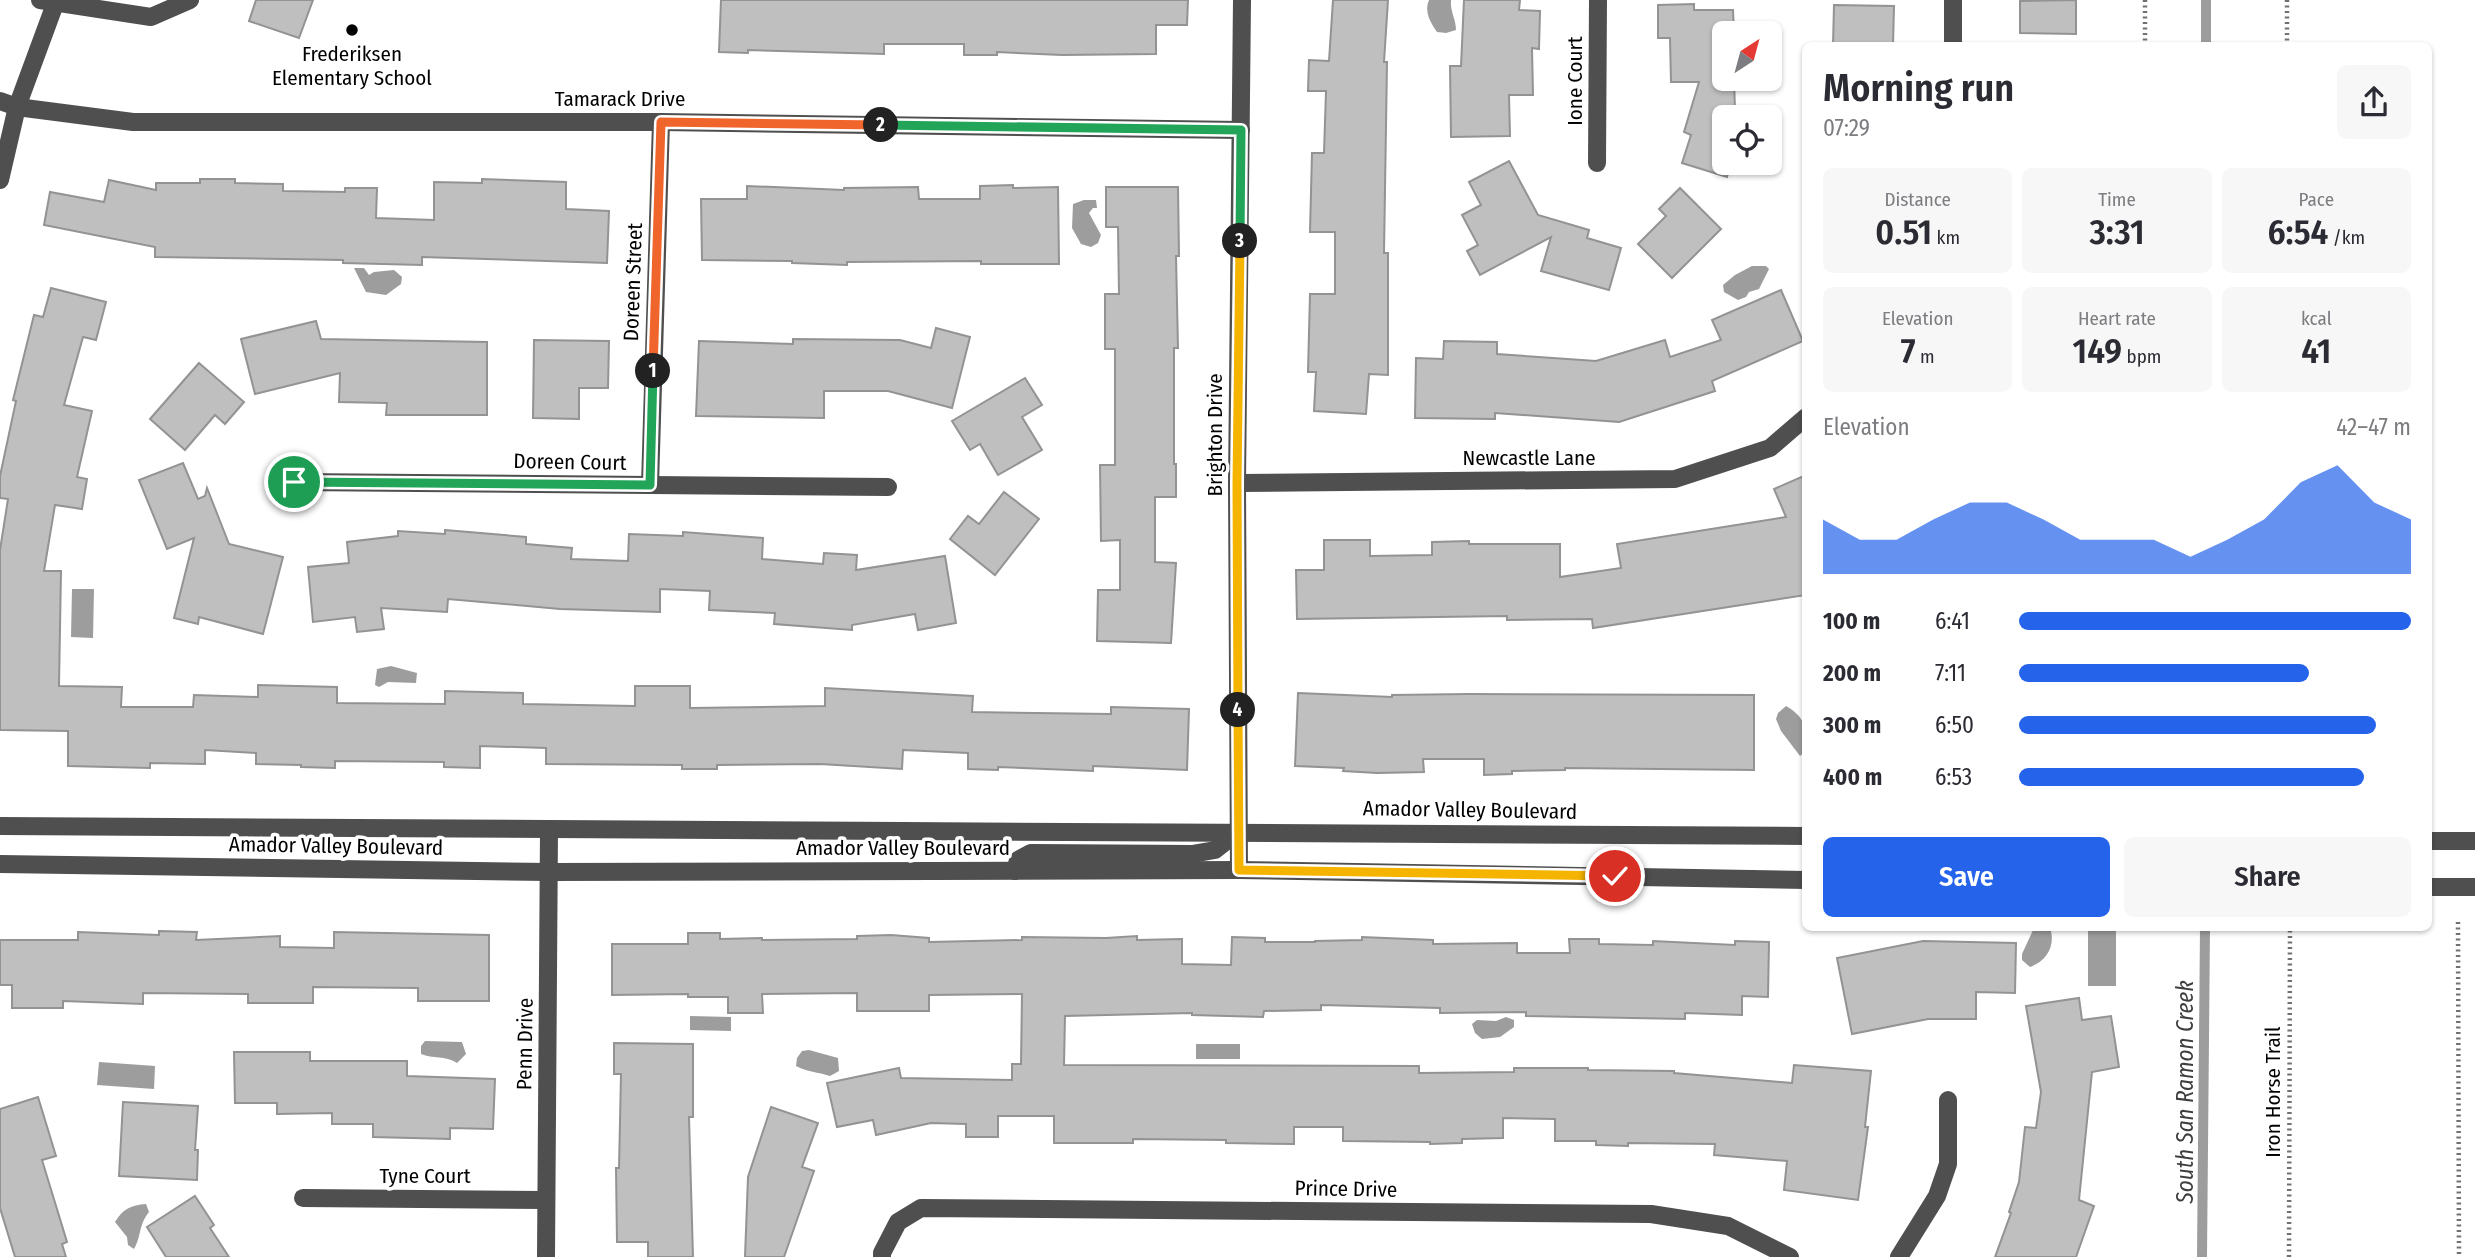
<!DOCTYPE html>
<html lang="en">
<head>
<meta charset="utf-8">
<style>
	:root { --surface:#fff; --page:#f7f7f7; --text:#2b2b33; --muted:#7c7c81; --accent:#2563eb }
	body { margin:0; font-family:"Fira Sans Condensed",sans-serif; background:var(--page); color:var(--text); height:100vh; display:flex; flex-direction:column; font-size:26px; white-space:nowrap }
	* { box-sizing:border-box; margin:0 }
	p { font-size:23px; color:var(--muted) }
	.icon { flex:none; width:38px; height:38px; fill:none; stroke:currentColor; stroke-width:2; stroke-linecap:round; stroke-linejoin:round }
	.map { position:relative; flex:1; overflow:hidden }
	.side { position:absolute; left:1802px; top:42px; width:630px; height:889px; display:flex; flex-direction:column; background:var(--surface); border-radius:10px; box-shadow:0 2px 5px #0004 }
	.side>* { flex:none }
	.needle { width:46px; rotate:36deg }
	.tools { position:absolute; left:1712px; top:21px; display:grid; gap:14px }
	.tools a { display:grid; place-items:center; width:70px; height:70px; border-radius:10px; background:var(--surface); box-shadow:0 2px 5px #0004; font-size:35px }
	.pin { position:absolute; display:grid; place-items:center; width:60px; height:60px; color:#fff; margin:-30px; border:4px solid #fff; border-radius:50%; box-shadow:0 2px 7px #0007 }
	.km { position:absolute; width:35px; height:35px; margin:-18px; border-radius:50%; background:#222; color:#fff; font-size:19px; line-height:35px; text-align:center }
	.round { display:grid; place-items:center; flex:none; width:74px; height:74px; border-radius:10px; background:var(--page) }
	.overview { display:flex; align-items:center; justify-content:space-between; height:119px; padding:0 21px }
	h1 { font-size:38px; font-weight:600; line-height:52px }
	.stats { display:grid; grid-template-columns:repeat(3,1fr); gap:10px; height:119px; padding:7px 21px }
	.stats div { display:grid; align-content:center; border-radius:10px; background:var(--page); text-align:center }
	.stats b { font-size:35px; font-weight:600 }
	.stats small { font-size:19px; font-weight:400 }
	.stats p { font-size:19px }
	.chart { height:196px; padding:14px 21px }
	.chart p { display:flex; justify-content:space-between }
	.chart svg { width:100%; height:126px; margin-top:7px; fill:var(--accent); opacity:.7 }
	.button { display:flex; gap:14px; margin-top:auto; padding:14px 21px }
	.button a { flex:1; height:80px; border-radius:10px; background:var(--accent); color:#fff; font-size:28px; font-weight:600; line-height:80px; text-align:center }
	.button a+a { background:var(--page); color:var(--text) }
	ul { padding:0 21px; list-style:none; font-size:23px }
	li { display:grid; grid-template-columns:112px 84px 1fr; align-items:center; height:52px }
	li i { height:18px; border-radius:9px; background:var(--accent) }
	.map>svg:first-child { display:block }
	.water { fill:#9d9d9d }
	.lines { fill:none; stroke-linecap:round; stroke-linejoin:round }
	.stream { stroke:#9d9d9d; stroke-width:10 }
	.building { fill:#bfbfbf; stroke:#939393; stroke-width:2 }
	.path { stroke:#717171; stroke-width:4.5; stroke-dasharray:2 3.5; stroke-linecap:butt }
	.minor { stroke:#4f4f4f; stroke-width:18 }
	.split-1-casing { stroke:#fff; stroke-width:14 }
	.split-2-casing { stroke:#fff; stroke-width:14 }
	.split-3-casing { stroke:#fff; stroke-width:14 }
	.split-4-casing { stroke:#fff; stroke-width:14 }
	.split-5-casing { stroke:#fff; stroke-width:14 }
	.split-1 { stroke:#22a559; stroke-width:9 }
	.split-2 { stroke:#f0652b; stroke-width:9 }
	.split-3 { stroke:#22a559; stroke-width:9 }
	.split-4 { stroke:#f5b400; stroke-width:9 }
	.split-5 { stroke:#f5b400; stroke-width:9 }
	.poi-dot { fill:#000; stroke:#fff; stroke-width:2.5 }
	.labels { text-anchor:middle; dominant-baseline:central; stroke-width:7; stroke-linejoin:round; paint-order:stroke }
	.poi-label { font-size:21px; fill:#000; stroke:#fff }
	.street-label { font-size:21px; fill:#000; stroke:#fff }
	.water-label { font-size:23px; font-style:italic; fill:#3e3e3e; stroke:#fff }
</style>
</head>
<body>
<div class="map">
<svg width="2475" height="1257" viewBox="0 0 2475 1257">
	<rect width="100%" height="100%" fill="#fff"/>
	<g class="water">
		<path d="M1429 0H1451C1450 12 1456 19 1456 30L1446 33 1437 32C1430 22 1424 11 1429 0Z"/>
		<polygon points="1084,200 1096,200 1097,208 1093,208 1089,213 1101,235 1098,243 1091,247 1081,244 1072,228 1073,204"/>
		<polygon points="1752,266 1766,266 1769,269 1759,289 1749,292 1746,297 1738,300 1724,292 1723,285 1735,275"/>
		<polygon points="354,268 364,268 369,275 374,272 394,270 402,277 401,284 386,295 366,292"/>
		<polygon points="72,589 94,589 93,638 71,637"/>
		<polygon points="391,666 417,673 416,683 388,682 379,687 375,685 377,669"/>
		<path d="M1786 706C1807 718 1806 729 1806 751L1800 756 1781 731 1776 719 1778 713Z"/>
		<path d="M2034 928H2050C2056 945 2047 961 2030 967L2022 960V954Z"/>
		<rect x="2088" y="928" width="28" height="58"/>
		<polygon points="690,1016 731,1017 731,1031 690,1030"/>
		<polygon points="1506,1017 1514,1020 1514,1027 1500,1037 1482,1039 1475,1033 1472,1024 1477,1020 1496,1021"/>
		<path d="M425 1041 462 1042 466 1054 457 1063C445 1055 433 1059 421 1054V1046Z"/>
		<rect x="1196" y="1044" width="44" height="15"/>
		<path d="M809 1050 838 1058 839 1071 830 1076C818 1072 807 1072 796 1066L797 1058 802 1051Z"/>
		<polygon points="99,1062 155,1066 154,1089 97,1085"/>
		<path d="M146 1204 149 1212C138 1226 142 1235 134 1249L128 1245 127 1237 115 1222C123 1209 131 1205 146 1204Z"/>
	</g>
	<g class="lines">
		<g class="stream">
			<polyline points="2206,46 2206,0"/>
			<polyline points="2202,1257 2205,928"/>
		</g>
	</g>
	<g class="building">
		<polygon points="256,0 313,0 299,38 249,21"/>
		<polygon points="721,0 1188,0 1187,25 1156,25 1156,54 1062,55 997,52 997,55 964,55 964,44 884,44 884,54 748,50 748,53 719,52"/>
		<polygon points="1333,0 1388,0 1384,62 1387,62 1384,253 1388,253 1388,375 1369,374 1366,414 1314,411 1316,372 1308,372 1310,294 1335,294 1335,232 1310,232 1312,153 1324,153 1326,91 1308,91 1309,60 1329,61"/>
		<polygon points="1464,0 1520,0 1519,10 1540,11 1539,49 1532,48 1533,95 1509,95 1510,136 1451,137 1450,66 1461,66"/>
		<polygon points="2076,0 2076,34 2020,33 2020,1"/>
		<polygon points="1694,4 1694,10 1733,10 1734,33 1724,33 1724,79 1734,79 1735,110 1746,113 1745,117 1724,117 1724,163 1731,163 1727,177 1682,163 1691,135 1684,132 1699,82 1671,82 1670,38 1658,38 1658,5"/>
		<polygon points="1834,5 1894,6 1893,46 1833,46"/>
		<polygon points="1509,161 1538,215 1589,230 1587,238 1621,248 1609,290 1541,271 1551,237 1480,275 1467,251 1478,245 1462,215 1481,205 1469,182"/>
		<polygon points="200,179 235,179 235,183 283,184 283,191 345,192 345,188 377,188 376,218 434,220 434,182 482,183 482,179 566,182 566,209 609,211 607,263 422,257 422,265 343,263 343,260 155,257 155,247 44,225 50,192 104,202 109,180 156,190 156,183 200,183"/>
		<polygon points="1013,185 1013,188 1058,187 1059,264 981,264 981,261 847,262 847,265 792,263 792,261 702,260 701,199 747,199 747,186 844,190 844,188 918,187 919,199 980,199 980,186"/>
		<polygon points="1106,187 1178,187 1179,256 1176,256 1178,348 1174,348 1174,464 1176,464 1176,497 1155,497 1155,562 1176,563 1171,643 1097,641 1098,590 1120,590 1120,540 1101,541 1100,465 1115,465 1115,349 1105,349 1105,294 1119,294 1118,227 1106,227"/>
		<polygon points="1680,188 1721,229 1672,278 1638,244 1666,216 1659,209"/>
		<polygon points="51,288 106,302 96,340 83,337 64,405 92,411 77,477 87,479 82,509 55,505 44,571 61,571 59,686 122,687 121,707 193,707 194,695 258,697 258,685 337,687 337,703 445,704 445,691 523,693 523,704 635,706 635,686 690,686 690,708 825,706 825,688 973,696 972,712 1111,714 1111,707 1189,709 1187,770 1093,766 1093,771 998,767 998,770 968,769 968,753 903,750 902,769 820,764 717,765 717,769 682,769 682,765 546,764 546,748 480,746 480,768 444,767 444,762 335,761 335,768 301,767 301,765 256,764 256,753 205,750 205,764 150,763 150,768 68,766 68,731 0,730 0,550 8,499 0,498 0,476 16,401 13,400 34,315 43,317"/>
		<polygon points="1781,290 1803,341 1712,381 1715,391 1619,422 1495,413 1495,419 1415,418 1416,358 1443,359 1444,341 1497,342 1497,354 1596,361 1665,340 1670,357 1721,340 1712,320"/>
		<polygon points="316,321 321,339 487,342 487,415 386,415 387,403 339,402 340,373 255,394 241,339"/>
		<polygon points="936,328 970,337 952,408 888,391 824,391 824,418 696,416 699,341 793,344 793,339 900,340 931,348"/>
		<polygon points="534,340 609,341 608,388 579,388 579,419 533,418"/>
		<polygon points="199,363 244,402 225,424 215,415 185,450 150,419"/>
		<polygon points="1025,378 1042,405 1022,417 1042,450 998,475 980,444 970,450 952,421"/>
		<polygon points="183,463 198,499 205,496 207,488 229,544 283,557 263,634 199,617 198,624 174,618 194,538 167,549 139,480"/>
		<polygon points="1806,475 1806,595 1593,628 1592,619 1507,620 1507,616 1297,619 1296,570 1324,570 1324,540 1370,540 1370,556 1432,555 1432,542 1469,541 1469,544 1560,544 1560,577 1621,568 1617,544 1786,517 1774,489"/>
		<polygon points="1004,492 1039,519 995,575 950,539 968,516 979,524"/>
		<polygon points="445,530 526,537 526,544 572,548 571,559 628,561 629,534 683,536 683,532 763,538 762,559 823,564 824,553 857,555 856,570 945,556 956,623 918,630 915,614 852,625 852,630 774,624 775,613 709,610 710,591 660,589 660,612 560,609 448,599 447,612 381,608 384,629 357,632 355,617 313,622 308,567 349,563 347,542 398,536 398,531 445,534"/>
		<polygon points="1298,693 1392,697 1392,695 1469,694 1754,695 1754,770 1565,768 1565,770 1512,771 1512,774 1484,775 1484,759 1423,759 1424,772 1377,773 1343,771 1344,768 1295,766"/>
		<polygon points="159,931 197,932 196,940 280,936 280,947 334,948 334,932 489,935 489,1001 418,1001 418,988 313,987 313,1003 248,1003 248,994 143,993 143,1004 63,1001 63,1008 12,1008 12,985 0,985 0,940 78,940 78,932 159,935"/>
		<polygon points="688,933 720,933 720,939 762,938 762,940 857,939 857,936 891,935 929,938 929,942 1022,940 1022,937 1106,938 1137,936 1137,940 1182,939 1182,964 1231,965 1232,937 1265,938 1265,942 1315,942 1315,941 1362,940 1362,937 1433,940 1433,944 1517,943 1517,953 1570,953 1569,939 1599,939 1599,944 1653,945 1653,941 1735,945 1735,941 1769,942 1768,997 1742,996 1742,1015 1685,1013 1685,1019 1526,1016 1526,1012 1440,1013 1440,1008 1321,1005 1321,1010 1264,1011 1263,1017 1192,1015 1192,1013 1065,1016 1064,1065 1419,1066 1419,1073 1514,1072 1514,1068 1588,1068 1588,1070 1674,1071 1674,1073 1792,1083 1794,1065 1871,1071 1865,1127 1868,1127 1858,1200 1784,1190 1787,1161 1714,1155 1715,1144 1628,1143 1628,1146 1596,1145 1596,1141 1555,1141 1555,1119 1503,1118 1503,1138 1462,1139 1462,1143 1430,1144 1430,1142 1343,1141 1343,1127 1294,1127 1294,1144 1226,1143 1226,1140 1133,1139 1133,1143 1054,1143 1054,1116 998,1116 998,1137 966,1137 966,1124 931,1123 876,1135 873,1120 837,1127 827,1083 899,1068 901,1078 1012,1080 1012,1064 1021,1064 1022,994 929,995 929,1011 857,1011 857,993 762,994 763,1013 728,1013 728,997 688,997 688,994 612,995 612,944 688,944"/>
		<polygon points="1923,941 2016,943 2015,993 1976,992 1976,1019 1928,1019 1852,1034 1837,958"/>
		<polygon points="2079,998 2082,1020 2111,1016 2119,1067 2092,1072 2079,1200 2094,1206 2076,1257 1995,1257 2011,1213 2009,1212 2019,1182 2025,1127 2036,1128 2041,1092 2026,1006"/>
		<polygon points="614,1043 693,1044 693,1117 689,1117 693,1257 648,1257 648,1242 617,1242 616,1168 619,1168 621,1074 614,1074"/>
		<polygon points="234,1052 310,1052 310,1061 407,1061 407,1076 495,1079 493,1129 450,1128 450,1139 373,1137 373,1124 332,1124 332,1113 277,1114 277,1103 235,1103"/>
		<polygon points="38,1097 56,1156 42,1160 67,1242 62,1244 66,1257 15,1257 0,1208 0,1109"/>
		<polygon points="123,1102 198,1106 195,1150 198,1150 197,1180 119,1176"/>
		<polygon points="771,1107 818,1123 802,1167 814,1171 784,1257 745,1257 748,1177"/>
		<polygon points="195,1196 214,1225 210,1228 229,1257 166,1257 147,1227"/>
	</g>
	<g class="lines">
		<g class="path">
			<polyline points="2145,46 2145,0"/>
			<polyline points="2287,46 2287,0"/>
			<polyline points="2458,922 2459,1257"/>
			<polyline points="2289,1257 2290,928"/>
		</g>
		<g class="minor">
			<polyline points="40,0 151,17 190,0"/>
			<polyline points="1953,46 1953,0"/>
			<polyline points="0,101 17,107 133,122 661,122 1241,130"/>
			<polyline points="1597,163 1598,0"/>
			<polyline points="0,180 17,107 55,4"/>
			<polyline points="294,482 888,487"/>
			<polyline points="1237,483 1675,479 1770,448 1806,417"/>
			<polyline points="650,485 661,122"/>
			<path d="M0 826C602 831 1204 831 1806 836"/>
			<polyline points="2429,841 2475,841"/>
			<polyline points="0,864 549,872 1239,870 1806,880"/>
			<polyline points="1239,870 1237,483 1242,0"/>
			<polyline points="1015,871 1018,860 1031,853 1192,854 1215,850 1239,831"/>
			<polyline points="2429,887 2475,887"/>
			<polyline points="303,1198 546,1200"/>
			<polyline points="546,1257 549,831"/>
			<polyline points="882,1257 882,1253 898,1222 921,1208 1651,1214 1728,1226 1790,1257"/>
			<polyline points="1899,1257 1937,1196 1948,1164 1948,1100"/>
		</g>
	</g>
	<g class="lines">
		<g class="split-1-casing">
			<polyline id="split-1" points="294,482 650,485 653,371"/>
		</g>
		<g class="split-2-casing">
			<polyline id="split-2" points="653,371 661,122 881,125"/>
		</g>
		<g class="split-3-casing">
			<polyline id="split-3" points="881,125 1241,130 1240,241"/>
		</g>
		<g class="split-4-casing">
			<polyline id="split-4" points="1238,710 1237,483 1240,241"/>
		</g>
		<g class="split-5-casing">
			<polyline id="split-5" points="1238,710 1239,870 1615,876"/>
		</g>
		<use href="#split-1" class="split-1"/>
		<use href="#split-2" class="split-2"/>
		<use href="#split-3" class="split-3"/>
		<use href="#split-4" class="split-4"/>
		<use href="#split-5" class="split-5"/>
	</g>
	<circle class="poi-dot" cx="352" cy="30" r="7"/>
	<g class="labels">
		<g class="poi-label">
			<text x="352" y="54">Frederiksen<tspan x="352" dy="24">Elementary School</tspan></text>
		</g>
		<g class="street-label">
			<text transform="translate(1575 81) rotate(-90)">Ione Court</text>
			<text x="620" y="99">Tamarack Drive</text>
			<text transform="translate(633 282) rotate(-88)">Doreen Street</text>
			<text transform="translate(1215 435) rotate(-90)">Brighton Drive</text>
			<text x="1529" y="458">Newcastle Lane</text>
			<text transform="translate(570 462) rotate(1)">Doreen Court</text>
			<text transform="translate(1470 810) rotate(1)">Amador Valley Boulevard</text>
			<text transform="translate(336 846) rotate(1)">Amador Valley Boulevard</text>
			<text x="903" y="848">Amador Valley Boulevard</text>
			<text transform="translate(525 1044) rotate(-89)">Penn Drive</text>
			<text transform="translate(2273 1092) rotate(-90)">Iron Horse Trail</text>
			<text x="425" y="1176">Tyne Court</text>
			<text transform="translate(1346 1189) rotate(1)">Prince Drive</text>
		</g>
		<g class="water-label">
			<text transform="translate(2185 1092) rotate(-90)">South San Ramon Creek</text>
		</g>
	</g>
</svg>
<div class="tools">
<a><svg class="needle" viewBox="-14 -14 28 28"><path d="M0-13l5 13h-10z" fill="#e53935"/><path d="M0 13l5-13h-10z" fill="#7c7c81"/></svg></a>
<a><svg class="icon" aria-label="locate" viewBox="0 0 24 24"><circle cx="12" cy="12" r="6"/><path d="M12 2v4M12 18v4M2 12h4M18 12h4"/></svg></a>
</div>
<div class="pin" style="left:294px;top:482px;background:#1e9e55"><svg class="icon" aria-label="arrive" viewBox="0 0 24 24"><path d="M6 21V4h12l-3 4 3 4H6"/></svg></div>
<div class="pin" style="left:1615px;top:876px;background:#d93025"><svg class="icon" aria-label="check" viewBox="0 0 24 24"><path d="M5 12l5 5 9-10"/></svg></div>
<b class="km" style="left:653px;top:371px">1</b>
<b class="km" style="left:881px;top:125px">2</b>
<b class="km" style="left:1240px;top:241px">3</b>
<b class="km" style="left:1238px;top:710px">4</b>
<section class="side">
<div class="overview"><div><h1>Morning run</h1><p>07:29</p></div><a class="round"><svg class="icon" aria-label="share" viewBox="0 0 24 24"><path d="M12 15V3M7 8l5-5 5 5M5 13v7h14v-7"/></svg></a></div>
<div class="stats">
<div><p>Distance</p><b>0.51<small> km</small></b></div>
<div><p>Time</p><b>3:31</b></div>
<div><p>Pace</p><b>6:54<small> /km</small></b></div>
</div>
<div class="stats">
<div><p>Elevation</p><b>7<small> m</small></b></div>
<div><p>Heart rate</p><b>149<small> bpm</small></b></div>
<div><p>kcal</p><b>41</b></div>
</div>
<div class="chart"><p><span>Elevation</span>42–47 m</p>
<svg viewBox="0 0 160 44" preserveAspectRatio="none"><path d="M0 44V25L10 32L20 32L30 25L40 19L50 19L60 25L70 32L80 32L90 32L100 38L110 32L120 25L130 12L140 6L150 19L160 25V44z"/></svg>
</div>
<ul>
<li><b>100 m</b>6:41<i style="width:100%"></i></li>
<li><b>200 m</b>7:11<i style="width:74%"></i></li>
<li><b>300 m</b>6:50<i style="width:91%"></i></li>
<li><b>400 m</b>6:53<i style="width:88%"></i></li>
</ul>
<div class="button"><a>Save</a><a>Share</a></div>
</section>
</div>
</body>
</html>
